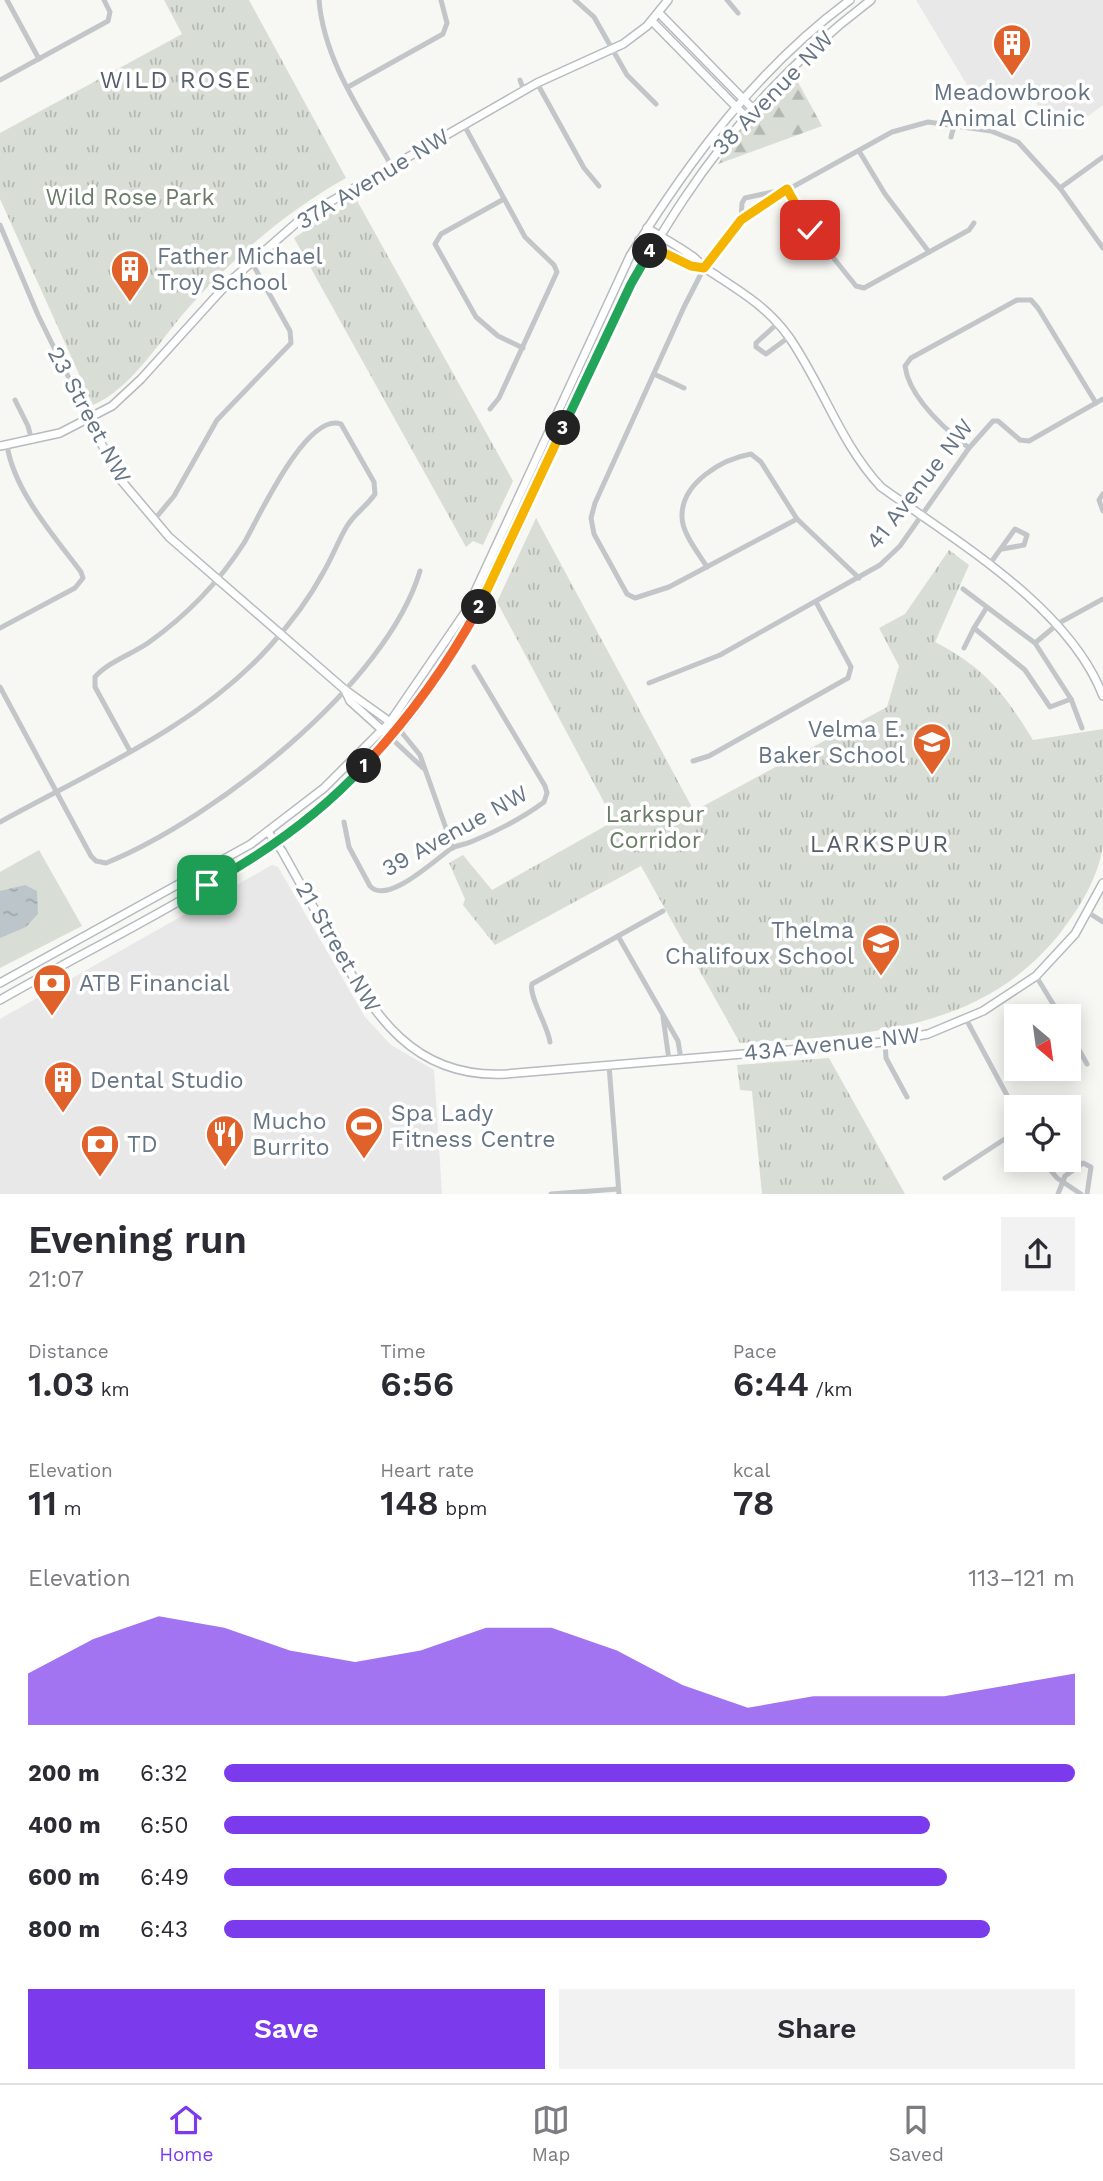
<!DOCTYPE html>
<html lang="en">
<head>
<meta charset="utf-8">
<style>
	:root { --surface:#fff; --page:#f2f2f3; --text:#2b2b33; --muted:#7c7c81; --line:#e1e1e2; --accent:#7c3aed }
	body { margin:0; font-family:"Work Sans",sans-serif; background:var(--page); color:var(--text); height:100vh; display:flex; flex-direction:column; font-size:26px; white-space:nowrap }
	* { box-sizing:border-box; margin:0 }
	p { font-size:23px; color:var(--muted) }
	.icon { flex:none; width:38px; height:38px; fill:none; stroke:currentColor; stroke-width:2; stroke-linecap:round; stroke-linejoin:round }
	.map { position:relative; height:1194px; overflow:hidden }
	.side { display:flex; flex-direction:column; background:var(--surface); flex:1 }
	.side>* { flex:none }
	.needle { width:46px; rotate:151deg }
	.buttons { position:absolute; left:1004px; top:1004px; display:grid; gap:14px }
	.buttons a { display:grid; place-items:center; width:77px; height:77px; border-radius:0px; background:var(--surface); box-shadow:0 4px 18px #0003; font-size:35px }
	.pin { position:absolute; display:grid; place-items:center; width:60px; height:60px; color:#fff; margin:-30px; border-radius:14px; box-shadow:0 4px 10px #0006 }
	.km { position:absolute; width:35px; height:35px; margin:-18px; border-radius:50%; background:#222; color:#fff; font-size:19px; line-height:35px; text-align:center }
	.round { display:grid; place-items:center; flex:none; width:74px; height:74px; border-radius:0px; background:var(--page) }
	.summary { display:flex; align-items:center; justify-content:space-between; height:119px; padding:0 28px }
	h1 { font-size:38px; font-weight:600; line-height:52px }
	.metrics { display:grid; grid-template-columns:repeat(3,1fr); gap:10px; height:119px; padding:7px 28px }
	.metrics div { display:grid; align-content:center }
	.metrics b { font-size:35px; font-weight:600 }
	.metrics small { font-size:19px; font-weight:400 }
	.metrics p { font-size:19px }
	.chart { height:196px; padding:14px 28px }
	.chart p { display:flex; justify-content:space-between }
	.chart svg { width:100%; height:126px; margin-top:7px; fill:var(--accent); opacity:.7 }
	.cta { display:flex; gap:14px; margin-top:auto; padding:14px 28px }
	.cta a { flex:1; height:80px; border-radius:0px; background:var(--accent); color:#fff; font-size:28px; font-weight:600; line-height:80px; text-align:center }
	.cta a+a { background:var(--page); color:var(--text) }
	ul { padding:0 28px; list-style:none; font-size:23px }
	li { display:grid; grid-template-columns:112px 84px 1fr; align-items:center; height:52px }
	li i { height:18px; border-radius:9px; background:var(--accent) }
	.tabs { display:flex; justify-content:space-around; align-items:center; height:98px; border-top:2px solid var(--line); background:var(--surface); font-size:19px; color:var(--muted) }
	.tabs a { display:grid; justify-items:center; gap:4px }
	.tabs .current { color:var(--accent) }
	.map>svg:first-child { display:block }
	.built { fill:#e7e8e7 }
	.grass { fill:#d8ded5 }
	.forest { fill:url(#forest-firs) }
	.park { fill:url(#park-tufts) }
	.water { fill:url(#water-ripples) }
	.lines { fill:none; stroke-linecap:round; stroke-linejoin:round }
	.secondary-casing { stroke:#b6bbc0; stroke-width:10 }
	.street { stroke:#c2c6c9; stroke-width:5 }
	.secondary { stroke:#fff; stroke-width:7 }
	.split-1-casing { stroke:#fff; stroke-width:14 }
	.split-2-casing { stroke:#fff; stroke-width:14 }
	.split-3-casing { stroke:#fff; stroke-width:14 }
	.split-4-casing { stroke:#fff; stroke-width:14 }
	.split-5-casing { stroke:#fff; stroke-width:14 }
	.split-1 { stroke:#22a559; stroke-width:9 }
	.split-2 { stroke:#f0652b; stroke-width:9 }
	.split-3 { stroke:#f5b400; stroke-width:9 }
	.split-4 { stroke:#22a559; stroke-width:9 }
	.split-5 { stroke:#f5b400; stroke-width:9 }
	.labels { text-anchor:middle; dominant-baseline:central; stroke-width:7; stroke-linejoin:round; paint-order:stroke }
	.poi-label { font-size:23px; fill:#667584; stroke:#fff; text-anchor:start }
	.street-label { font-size:23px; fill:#667584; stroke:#fff }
	.park-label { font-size:23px; fill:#687b65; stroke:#fff }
	.neighbourhood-label { font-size:24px; letter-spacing:2px; fill:#545e69; stroke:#fff }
</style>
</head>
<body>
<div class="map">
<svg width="1103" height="1194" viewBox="0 0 1103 1194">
	<defs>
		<pattern id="forest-firs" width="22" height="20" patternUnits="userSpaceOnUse" patternTransform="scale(1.75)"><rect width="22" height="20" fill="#d8ded5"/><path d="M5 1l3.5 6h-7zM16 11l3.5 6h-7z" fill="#b3b9b2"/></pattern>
		<pattern id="park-tufts" width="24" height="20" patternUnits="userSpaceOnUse" patternTransform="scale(1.75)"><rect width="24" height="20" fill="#d8ded5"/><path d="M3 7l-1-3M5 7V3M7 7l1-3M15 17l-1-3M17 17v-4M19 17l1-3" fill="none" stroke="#b3b9b2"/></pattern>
		<pattern id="water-ripples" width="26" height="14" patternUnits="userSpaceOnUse" patternTransform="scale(1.75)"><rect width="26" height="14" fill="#bcc6ca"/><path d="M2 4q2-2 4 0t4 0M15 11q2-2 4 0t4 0" fill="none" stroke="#9da5aa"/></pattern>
	</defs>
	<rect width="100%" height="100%" fill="#f7f7f4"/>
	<g class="built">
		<polygon points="916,0 1103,0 1103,105 1069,130 1033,101 967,85"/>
		<polygon points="272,865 278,867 365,1017 391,1045 434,1070 442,1194 0,1194 0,1019"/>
	</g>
	<polygon class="grass" points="39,850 82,926 0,968 0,872"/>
	<polygon class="forest" points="794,75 822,126 718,164 736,136"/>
	<g class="park">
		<path d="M164 0H249L346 178C287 211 235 256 190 306 161 338 133 388 93 405L0 199V133L182 34Z"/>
		<polygon points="355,197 513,481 483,545 473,541 466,547 294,238"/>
		<path d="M536 518 694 811 887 707 899 666 879 628 905 614 949 550 969 565 935 642C985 668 1004 693 1033 740L1103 729C1103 765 1103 811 1103 846 1098 878 1080 907 1061 932 980 1035 859 1035 740 1043L641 866 495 945 463 905 465 899 449 863 463 855 492 890 614 821 497 602Z"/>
		<polygon points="829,1058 905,1194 762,1194 752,1091 740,1090 737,1065"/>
	</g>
	<polygon class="water" points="25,885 37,891 38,914 26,927 0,938 0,891"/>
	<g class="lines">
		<g class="secondary-casing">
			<g id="secondary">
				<polyline points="659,13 752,108"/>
				<polyline points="652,21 745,116"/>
				<path d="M647 228C661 237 678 246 692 256 698 260 702 266 708 270 738 290 767 306 789 337 823 386 840 443 881 487 956 541 1069 607 1103 696"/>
				<polyline points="639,240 690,266 704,268"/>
				<polyline points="89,420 120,479 169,537 344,689 393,724"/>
				<polyline points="0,446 60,433 112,406 141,379 228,283 302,218 537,83 623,44 647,26 668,0"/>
				<polyline points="345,690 350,701 391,738"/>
				<path d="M268 832 282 851C299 882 317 913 334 944 374 1015 413 1079 506 1074L885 1042 928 1034 983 1011 1036 976 1075 934 1103 883"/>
				<path d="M0 983 251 844 324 788 390 722 466 611 630 256C690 159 758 68 850 0"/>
				<path d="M0 1000C143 918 298 853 404 723 472 640 514 538 557 441 638 261 710 122 871 0"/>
			</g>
		</g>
		<g class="street">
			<polyline points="7,0 39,59"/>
			<path d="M319 0C324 61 362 113 391 165"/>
			<polyline points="575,0 594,17 627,75 656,104"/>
			<polyline points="727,0 738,13"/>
			<polyline points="0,80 108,21 110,12 104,0"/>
			<polyline points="520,80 524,91"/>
			<polyline points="537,83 584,168 599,186"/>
			<polyline points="348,87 443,34 447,23 441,0"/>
			<polyline points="464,125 525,237 554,265 557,272 499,398 490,409"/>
			<polyline points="951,137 954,126"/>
			<polyline points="859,151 885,194 929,252"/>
			<polyline points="1060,188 1103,157"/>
			<polyline points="504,199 441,234 435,244 476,317 498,336 523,348"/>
			<polyline points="741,220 742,203 745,198 787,189 811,230 856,286 864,288 969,230 974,223"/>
			<polyline points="0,225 38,315 89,419"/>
			<polyline points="778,323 756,343 756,347 766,354 789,337"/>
			<polyline points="654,374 684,388"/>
			<polyline points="15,400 28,426 32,441"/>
			<path d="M969 448C946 430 909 397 905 366L911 358 1017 300H1031L1038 308 1096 403"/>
			<polyline points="1103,494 1099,500 1103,511"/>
			<polyline points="797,519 669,587 635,598 627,594 594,534 591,518 595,503 684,307 704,268 727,235 758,206 892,132 928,122 991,131 1018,142 1060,188 1103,248"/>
			<polyline points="154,520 174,496 217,420 291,343 290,331 251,261"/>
			<polyline points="989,565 1015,529 1027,535 1024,545 1002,549"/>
			<path d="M707 567C699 554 682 533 682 517 681 483 722 459 751 454L761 462 797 519 859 578"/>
			<polyline points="963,589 1035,643 1071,699 1050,707 1025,670 974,628 987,607"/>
			<path d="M0 628 75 588 83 578 81 572C54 536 14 491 7 445"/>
			<polyline points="1035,643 1059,623 1103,599"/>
			<polyline points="964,648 974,628"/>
			<polyline points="649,683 720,655 880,565 900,546 969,448 993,421 998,421 1020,440 1029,441 1103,399"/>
			<path d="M0 687 91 856 96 861 106 863C214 819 386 685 420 571"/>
			<polyline points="1071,699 1082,728"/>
			<polyline points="399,729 420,755 453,848"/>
			<polyline points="391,738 423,768"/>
			<polyline points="693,761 709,756 848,678 851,667 816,602"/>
			<path d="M0 822C94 770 197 727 270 646 290 624 309 599 323 573 332 558 338 541 347 526 355 513 367 506 375 494L374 482 341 424C306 412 258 519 244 543 219 582 186 616 148 643 132 654 108 662 95 677V687L130 751"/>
			<path d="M344 822 349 847 370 886C387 906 437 858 452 848 458 845 467 844 473 841 497 831 524 817 544 802L547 793 545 786 474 667"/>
			<polyline points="1089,913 1103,922"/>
			<polyline points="618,936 678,1041 681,1059"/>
			<polyline points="1036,976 1061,1017"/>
			<polyline points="663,1017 669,1060"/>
			<polyline points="966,1019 1017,1114"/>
			<polyline points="1069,1032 1087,1064"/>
			<path d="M550 1042C548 1026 528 995 532 984L663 911"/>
			<polyline points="885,1042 886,1058 907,1097"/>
			<polyline points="609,1065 619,1194"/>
			<polyline points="1042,1160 1057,1178 1081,1194"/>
			<polyline points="945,1178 1017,1131"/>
			<polyline points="551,1194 618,1189"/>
			<polyline points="1058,1194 1065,1176 1083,1163 1091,1167 1087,1194"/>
		</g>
		<use href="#secondary" class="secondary"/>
	</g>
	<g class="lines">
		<g class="split-1-casing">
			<path id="split-1" d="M207 885C265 853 319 815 364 766"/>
		</g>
		<g class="split-2-casing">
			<path id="split-2" d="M364 766C410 717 447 666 479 607"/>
		</g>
		<g class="split-3-casing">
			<polyline id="split-3" points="479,607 563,428"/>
		</g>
		<g class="split-4-casing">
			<polyline id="split-4" points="563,428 631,284 650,251"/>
		</g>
		<g class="split-5-casing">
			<polyline id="split-5" points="650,251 652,247 691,266 704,268 741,220 787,189 810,230"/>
		</g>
		<use href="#split-1" class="split-1"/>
		<use href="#split-2" class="split-2"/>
		<use href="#split-3" class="split-3"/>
		<use href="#split-4" class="split-4"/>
		<use href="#split-5" class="split-5"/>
	</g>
	<defs>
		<g id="building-pin" transform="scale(2.0125)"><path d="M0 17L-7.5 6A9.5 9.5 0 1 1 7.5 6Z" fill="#e1612a" stroke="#fff"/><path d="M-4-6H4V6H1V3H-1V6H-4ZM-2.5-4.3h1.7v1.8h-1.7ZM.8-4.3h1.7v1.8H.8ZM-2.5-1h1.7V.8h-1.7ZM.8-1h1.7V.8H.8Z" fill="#fff"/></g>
		<g id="school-pin" transform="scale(2.0125)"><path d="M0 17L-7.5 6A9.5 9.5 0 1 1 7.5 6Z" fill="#e1612a" stroke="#fff"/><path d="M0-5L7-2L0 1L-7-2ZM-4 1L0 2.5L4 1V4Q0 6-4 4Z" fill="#fff"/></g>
		<g id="bank-pin" transform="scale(2.0125)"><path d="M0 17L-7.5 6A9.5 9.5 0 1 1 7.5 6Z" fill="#e1612a" stroke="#fff"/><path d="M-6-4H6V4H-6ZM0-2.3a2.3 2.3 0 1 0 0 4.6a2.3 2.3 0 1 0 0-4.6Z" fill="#fff"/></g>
		<g id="stadium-pin" transform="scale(2.0125)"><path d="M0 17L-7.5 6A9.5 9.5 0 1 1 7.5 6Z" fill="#e1612a" stroke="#fff"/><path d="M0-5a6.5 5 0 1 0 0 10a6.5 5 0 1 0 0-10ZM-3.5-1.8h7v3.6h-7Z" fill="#fff"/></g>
		<g id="restaurant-pin" transform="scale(2.0125)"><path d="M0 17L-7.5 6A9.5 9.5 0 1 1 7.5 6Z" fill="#e1612a" stroke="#fff"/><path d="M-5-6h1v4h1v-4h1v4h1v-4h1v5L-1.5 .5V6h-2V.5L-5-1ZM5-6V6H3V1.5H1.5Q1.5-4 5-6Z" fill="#fff"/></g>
	</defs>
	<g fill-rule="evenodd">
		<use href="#building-pin" x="1012" y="43"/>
		<use href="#building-pin" x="130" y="269"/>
		<use href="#school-pin" x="932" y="742"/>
		<use href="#school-pin" x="881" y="943"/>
		<use href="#bank-pin" x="52" y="983"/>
		<use href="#building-pin" x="63" y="1080"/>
		<use href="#stadium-pin" x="364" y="1126"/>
		<use href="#restaurant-pin" x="225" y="1134"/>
		<use href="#bank-pin" x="100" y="1144"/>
	</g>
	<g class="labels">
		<g class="poi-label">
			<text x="1012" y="92" text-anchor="middle">Meadowbrook<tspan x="1012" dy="26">Animal Clinic</tspan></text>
			<text x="157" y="256">Father Michael<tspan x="157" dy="26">Troy School</tspan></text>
			<text x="905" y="729" text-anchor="end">Velma E.<tspan x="905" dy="26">Baker School</tspan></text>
			<text x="854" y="930" text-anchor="end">Thelma<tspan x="854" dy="26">Chalifoux School</tspan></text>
			<text x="79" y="983">ATB Financial</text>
			<text x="90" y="1080">Dental Studio</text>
			<text x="391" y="1113">Spa Lady<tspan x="391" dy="26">Fitness Centre</tspan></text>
			<text x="252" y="1121">Mucho<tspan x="252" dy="26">Burrito</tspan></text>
			<text x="127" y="1144">TD</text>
		</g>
		<g class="street-label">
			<text transform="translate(773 93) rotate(-46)">38 Avenue NW</text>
			<text transform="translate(373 179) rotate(-31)">37A Avenue NW</text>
			<text transform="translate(89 415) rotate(62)">23 Street NW</text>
			<text transform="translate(920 484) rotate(-52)">41 Avenue NW</text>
			<text transform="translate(455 831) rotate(-29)">39 Avenue NW</text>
			<text transform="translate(338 947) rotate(60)">21 Street NW</text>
			<text transform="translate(832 1044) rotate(-6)">43A Avenue NW</text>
		</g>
		<g class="park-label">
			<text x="130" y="197">Wild Rose Park</text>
			<text x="655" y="814">Larkspur<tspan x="655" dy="26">Corridor</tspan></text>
		</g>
		<g class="neighbourhood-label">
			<text x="176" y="80">WILD ROSE</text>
			<text x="880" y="844">LARKSPUR</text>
		</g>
	</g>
</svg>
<div class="buttons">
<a><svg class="needle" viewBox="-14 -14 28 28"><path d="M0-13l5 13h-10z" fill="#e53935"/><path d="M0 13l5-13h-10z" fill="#7c7c81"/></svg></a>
<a><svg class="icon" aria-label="locate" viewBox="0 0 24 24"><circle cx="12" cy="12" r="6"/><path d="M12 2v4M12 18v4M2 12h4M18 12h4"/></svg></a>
</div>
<div class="pin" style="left:207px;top:885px;background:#1e9e55"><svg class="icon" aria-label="arrive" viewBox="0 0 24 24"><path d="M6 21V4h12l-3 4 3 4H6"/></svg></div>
<div class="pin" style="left:810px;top:230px;background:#d93025"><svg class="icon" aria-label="check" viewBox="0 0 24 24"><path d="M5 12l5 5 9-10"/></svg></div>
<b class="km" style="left:364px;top:766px">1</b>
<b class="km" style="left:479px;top:607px">2</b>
<b class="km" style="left:563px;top:428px">3</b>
<b class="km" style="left:650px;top:251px">4</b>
</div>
<section class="side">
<div class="summary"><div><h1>Evening run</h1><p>21:07</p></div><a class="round"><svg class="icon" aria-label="share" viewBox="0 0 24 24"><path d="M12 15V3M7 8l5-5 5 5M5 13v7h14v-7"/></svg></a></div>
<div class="metrics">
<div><p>Distance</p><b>1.03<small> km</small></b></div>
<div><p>Time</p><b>6:56</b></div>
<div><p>Pace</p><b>6:44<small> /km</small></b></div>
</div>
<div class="metrics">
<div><p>Elevation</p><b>11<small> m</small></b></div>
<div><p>Heart rate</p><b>148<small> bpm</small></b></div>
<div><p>kcal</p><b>78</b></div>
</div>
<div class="chart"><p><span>Elevation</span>113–121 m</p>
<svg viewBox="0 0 160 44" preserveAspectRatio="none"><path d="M0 44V26L10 14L20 6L30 10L40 18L50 22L60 18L70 10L80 10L90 18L100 30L110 38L120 34L130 34L140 34L150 30L160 26V44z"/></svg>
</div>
<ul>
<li><b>200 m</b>6:32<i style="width:100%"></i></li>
<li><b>400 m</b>6:50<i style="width:83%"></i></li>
<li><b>600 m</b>6:49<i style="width:85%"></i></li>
<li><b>800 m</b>6:43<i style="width:90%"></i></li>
</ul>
<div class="cta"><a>Save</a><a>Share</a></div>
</section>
<nav class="tabs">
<a class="current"><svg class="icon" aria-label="home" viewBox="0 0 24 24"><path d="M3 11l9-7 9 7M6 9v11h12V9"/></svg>Home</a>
<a><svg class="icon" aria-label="map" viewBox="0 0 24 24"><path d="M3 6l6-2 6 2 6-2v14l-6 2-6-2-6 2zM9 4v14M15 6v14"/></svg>Map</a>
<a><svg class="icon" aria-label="saved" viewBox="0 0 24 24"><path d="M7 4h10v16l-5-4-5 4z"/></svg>Saved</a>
</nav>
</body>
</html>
